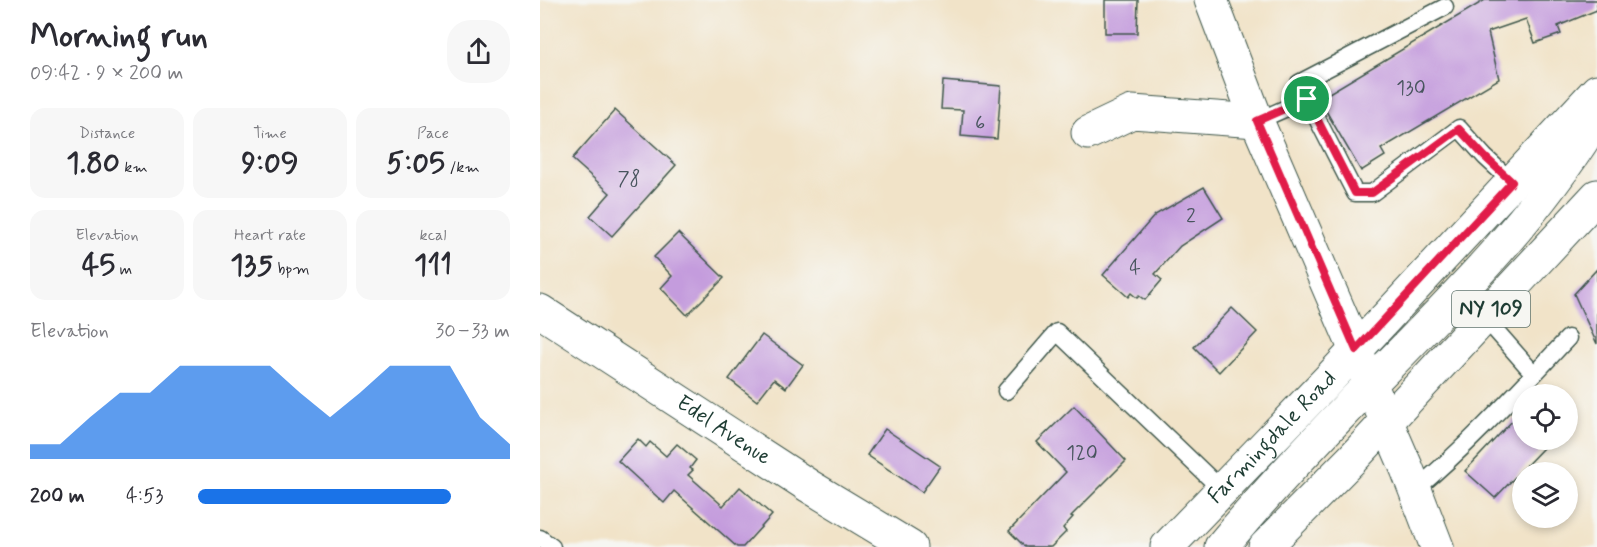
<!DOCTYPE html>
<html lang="en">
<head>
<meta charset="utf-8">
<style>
	:root { --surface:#fff; --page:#f7f7f7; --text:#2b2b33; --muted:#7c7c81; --accent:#1a73e8 }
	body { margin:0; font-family:Mynerve,sans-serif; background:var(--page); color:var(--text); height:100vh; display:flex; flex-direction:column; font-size:22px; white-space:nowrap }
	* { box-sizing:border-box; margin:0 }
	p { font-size:20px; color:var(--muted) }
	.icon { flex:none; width:33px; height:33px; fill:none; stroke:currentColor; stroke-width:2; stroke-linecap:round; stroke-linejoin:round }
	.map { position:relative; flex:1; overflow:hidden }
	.drawer { display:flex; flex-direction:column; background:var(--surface); width:540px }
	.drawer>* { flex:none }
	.fabs { position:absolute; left:972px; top:384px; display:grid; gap:12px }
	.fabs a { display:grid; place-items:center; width:66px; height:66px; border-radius:50%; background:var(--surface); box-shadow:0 3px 9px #0003; font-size:30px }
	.pin { position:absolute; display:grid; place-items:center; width:51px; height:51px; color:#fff; margin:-26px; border:3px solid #fff; border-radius:50%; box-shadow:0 2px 6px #0007 }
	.round { display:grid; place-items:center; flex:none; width:63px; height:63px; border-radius:24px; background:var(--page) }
	.headline { display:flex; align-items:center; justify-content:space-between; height:102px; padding:0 30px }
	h1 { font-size:33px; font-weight:800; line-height:45px }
	.figures { display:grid; grid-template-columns:repeat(3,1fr); gap:9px; height:102px; padding:6px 30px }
	.figures div { display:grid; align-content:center; border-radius:15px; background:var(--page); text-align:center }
	.figures b { font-size:30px; font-weight:800 }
	.figures small { font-size:16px; font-weight:400 }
	.figures p { font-size:16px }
	.chart { height:168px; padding:12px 30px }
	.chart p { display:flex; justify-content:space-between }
	.chart svg { width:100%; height:108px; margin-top:6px; fill:var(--accent); opacity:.7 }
	ul { padding:0 30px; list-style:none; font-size:20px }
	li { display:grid; grid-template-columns:96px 72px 1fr; align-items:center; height:45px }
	li i { height:15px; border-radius:8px; background:var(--accent) }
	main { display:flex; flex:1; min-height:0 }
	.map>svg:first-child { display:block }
	.building { fill:#c49cdd }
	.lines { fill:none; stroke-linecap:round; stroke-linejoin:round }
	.service-casing { stroke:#3e564a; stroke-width:19 }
	.minor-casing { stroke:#3e564a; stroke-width:35 }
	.primary-casing { stroke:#3e564a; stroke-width:35 }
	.service { stroke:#fff; stroke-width:16 }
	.minor { stroke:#fff; stroke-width:33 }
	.primary { stroke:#fff; stroke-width:33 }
	.route-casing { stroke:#fff; stroke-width:12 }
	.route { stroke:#e11d48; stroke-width:8 }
	.labels { text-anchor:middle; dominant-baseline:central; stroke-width:6; stroke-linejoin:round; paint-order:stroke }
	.number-label { font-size:20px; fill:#48555e }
	.shield { fill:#f6f6f2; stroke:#60746d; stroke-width:1.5 }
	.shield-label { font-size:21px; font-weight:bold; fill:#1f3d34 }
	.street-label { font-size:22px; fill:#1f3d34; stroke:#f6f6f2 }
</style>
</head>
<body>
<main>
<section class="drawer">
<div class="headline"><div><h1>Morning run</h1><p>09:42 · 9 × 200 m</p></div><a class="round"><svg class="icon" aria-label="share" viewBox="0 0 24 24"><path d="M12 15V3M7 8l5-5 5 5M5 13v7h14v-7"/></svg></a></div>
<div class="figures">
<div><p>Distance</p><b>1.80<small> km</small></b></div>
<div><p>Time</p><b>9:09</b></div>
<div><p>Pace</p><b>5:05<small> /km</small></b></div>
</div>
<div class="figures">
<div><p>Elevation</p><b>45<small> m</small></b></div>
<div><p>Heart rate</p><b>135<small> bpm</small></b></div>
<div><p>kcal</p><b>111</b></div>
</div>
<div class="chart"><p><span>Elevation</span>30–33 m</p>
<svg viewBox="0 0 160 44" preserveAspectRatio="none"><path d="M0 44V38L10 38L20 27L30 17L40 17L50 6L60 6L70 6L80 6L90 17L100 27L110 17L120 6L130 6L140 6L150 27L160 38V44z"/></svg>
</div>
<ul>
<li><b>200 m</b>4:53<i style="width:81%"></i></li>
</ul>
</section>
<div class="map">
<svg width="1057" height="547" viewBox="0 0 1057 547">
	<rect width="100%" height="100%" fill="#f6f6f2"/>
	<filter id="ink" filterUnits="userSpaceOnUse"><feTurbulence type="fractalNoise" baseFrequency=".0167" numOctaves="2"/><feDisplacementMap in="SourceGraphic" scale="12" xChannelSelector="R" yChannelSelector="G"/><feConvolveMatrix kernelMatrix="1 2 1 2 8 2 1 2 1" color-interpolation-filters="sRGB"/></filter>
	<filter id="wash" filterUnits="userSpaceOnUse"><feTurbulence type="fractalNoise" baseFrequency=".008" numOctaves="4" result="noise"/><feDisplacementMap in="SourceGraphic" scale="24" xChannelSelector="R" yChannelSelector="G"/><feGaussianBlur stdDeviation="1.35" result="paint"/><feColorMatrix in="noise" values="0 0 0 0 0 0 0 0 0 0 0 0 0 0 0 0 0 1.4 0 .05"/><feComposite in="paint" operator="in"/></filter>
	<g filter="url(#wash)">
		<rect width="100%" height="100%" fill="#f1e3c8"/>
		<g id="blocks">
			<g class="building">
				<polygon points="565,0 598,0 597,33 565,33"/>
				<polygon points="945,0 1057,0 1057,10 1018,26 1021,34 995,43 986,19 948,32 959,79 841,149 845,156 821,171 779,99"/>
				<polygon points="403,81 461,86 457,139 421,136 423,110 401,109"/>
				<polygon points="75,110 136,165 72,236 50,216 70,193 32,159"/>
				<polygon points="664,187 683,218 640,246 615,274 622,280 605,300 599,296 597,298 591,293 588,297 563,275 615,215"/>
				<polygon points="138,233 184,278 147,315 121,288 132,276 114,257"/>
				<polygon points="1057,269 1057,344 1034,294"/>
				<polygon points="692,308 717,332 679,372 654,347"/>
				<polygon points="222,335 263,365 246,388 234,379 217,401 189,379"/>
				<polygon points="534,406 586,461 531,516 533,517 523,528 526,532 511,547 485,547 469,531 526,472 497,442"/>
				<polygon points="974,419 982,427 982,440 995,440 1003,448 955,498 925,471"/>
				<polygon points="345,429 400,466 382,492 327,455"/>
				<polygon points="98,439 106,447 110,442 126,456 137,444 156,460 150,468 153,470 148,475 183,506 200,487 232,515 203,547 197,547 134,491 124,503 78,461"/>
			</g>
		</g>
	</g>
	<g filter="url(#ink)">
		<use href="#blocks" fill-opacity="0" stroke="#3e564a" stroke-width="1.5"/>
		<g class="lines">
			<g class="service-casing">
				<g id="service">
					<polyline points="767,99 759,83 905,7"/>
					<polyline points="717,121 767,99 815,193 832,193 919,128 945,157 972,182"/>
					<polyline points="944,317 994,374"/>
					<polyline points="466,391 517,332 682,490"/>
					<path d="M875 490C930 444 978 391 1028 338"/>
					<polyline points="0,538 12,547"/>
				</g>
			</g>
			<g class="minor-casing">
				<g id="minor">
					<polyline points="671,0 717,121 867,469 897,547"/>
					<polyline points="548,133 592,112 717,121"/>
					<path id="s1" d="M0 311 269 486 370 547"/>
				</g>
			</g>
			<g class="primary-casing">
				<g id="primary">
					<path id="s2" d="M627 547 789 379 1057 91"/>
					<path d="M681 547C728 490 780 436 831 383 913 300 997 217 1057 117"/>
					<polyline points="725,547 814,457 1057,196"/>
				</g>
			</g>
			<use href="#service" class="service"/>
			<use href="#minor" class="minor"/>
			<use href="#primary" class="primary"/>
		</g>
	</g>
	<g class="lines" filter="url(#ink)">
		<g class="route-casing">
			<polygon id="route" points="767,99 815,193 832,193 919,129 945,157 972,182 816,350 717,121"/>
		</g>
		<use href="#route" class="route"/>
	</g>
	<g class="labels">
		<g class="number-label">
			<text x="871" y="88">130</text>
			<text x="440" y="123">6</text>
			<text x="89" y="179">78</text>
			<text x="651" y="216">2</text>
			<text x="595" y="268">4</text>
			<text x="542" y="453">120</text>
		</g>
		<rect class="shield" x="912" y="291" width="78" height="36" rx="4.5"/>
		<g class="shield-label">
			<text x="951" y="309">NY 109</text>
		</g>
		<g class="street-label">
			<text stroke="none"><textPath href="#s1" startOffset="219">Edel Avenue</textPath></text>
			<text stroke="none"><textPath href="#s2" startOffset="152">Farmingdale Road</textPath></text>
		</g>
	</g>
</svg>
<div class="fabs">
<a><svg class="icon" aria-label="locate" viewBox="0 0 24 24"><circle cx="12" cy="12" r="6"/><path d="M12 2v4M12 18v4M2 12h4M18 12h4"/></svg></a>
<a><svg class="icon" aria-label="layers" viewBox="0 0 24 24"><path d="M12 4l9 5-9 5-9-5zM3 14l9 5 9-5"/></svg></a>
</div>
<div class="pin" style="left:767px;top:99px;background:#1e9e55"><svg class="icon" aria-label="arrive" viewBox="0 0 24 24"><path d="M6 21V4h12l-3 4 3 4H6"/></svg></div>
</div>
</main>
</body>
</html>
